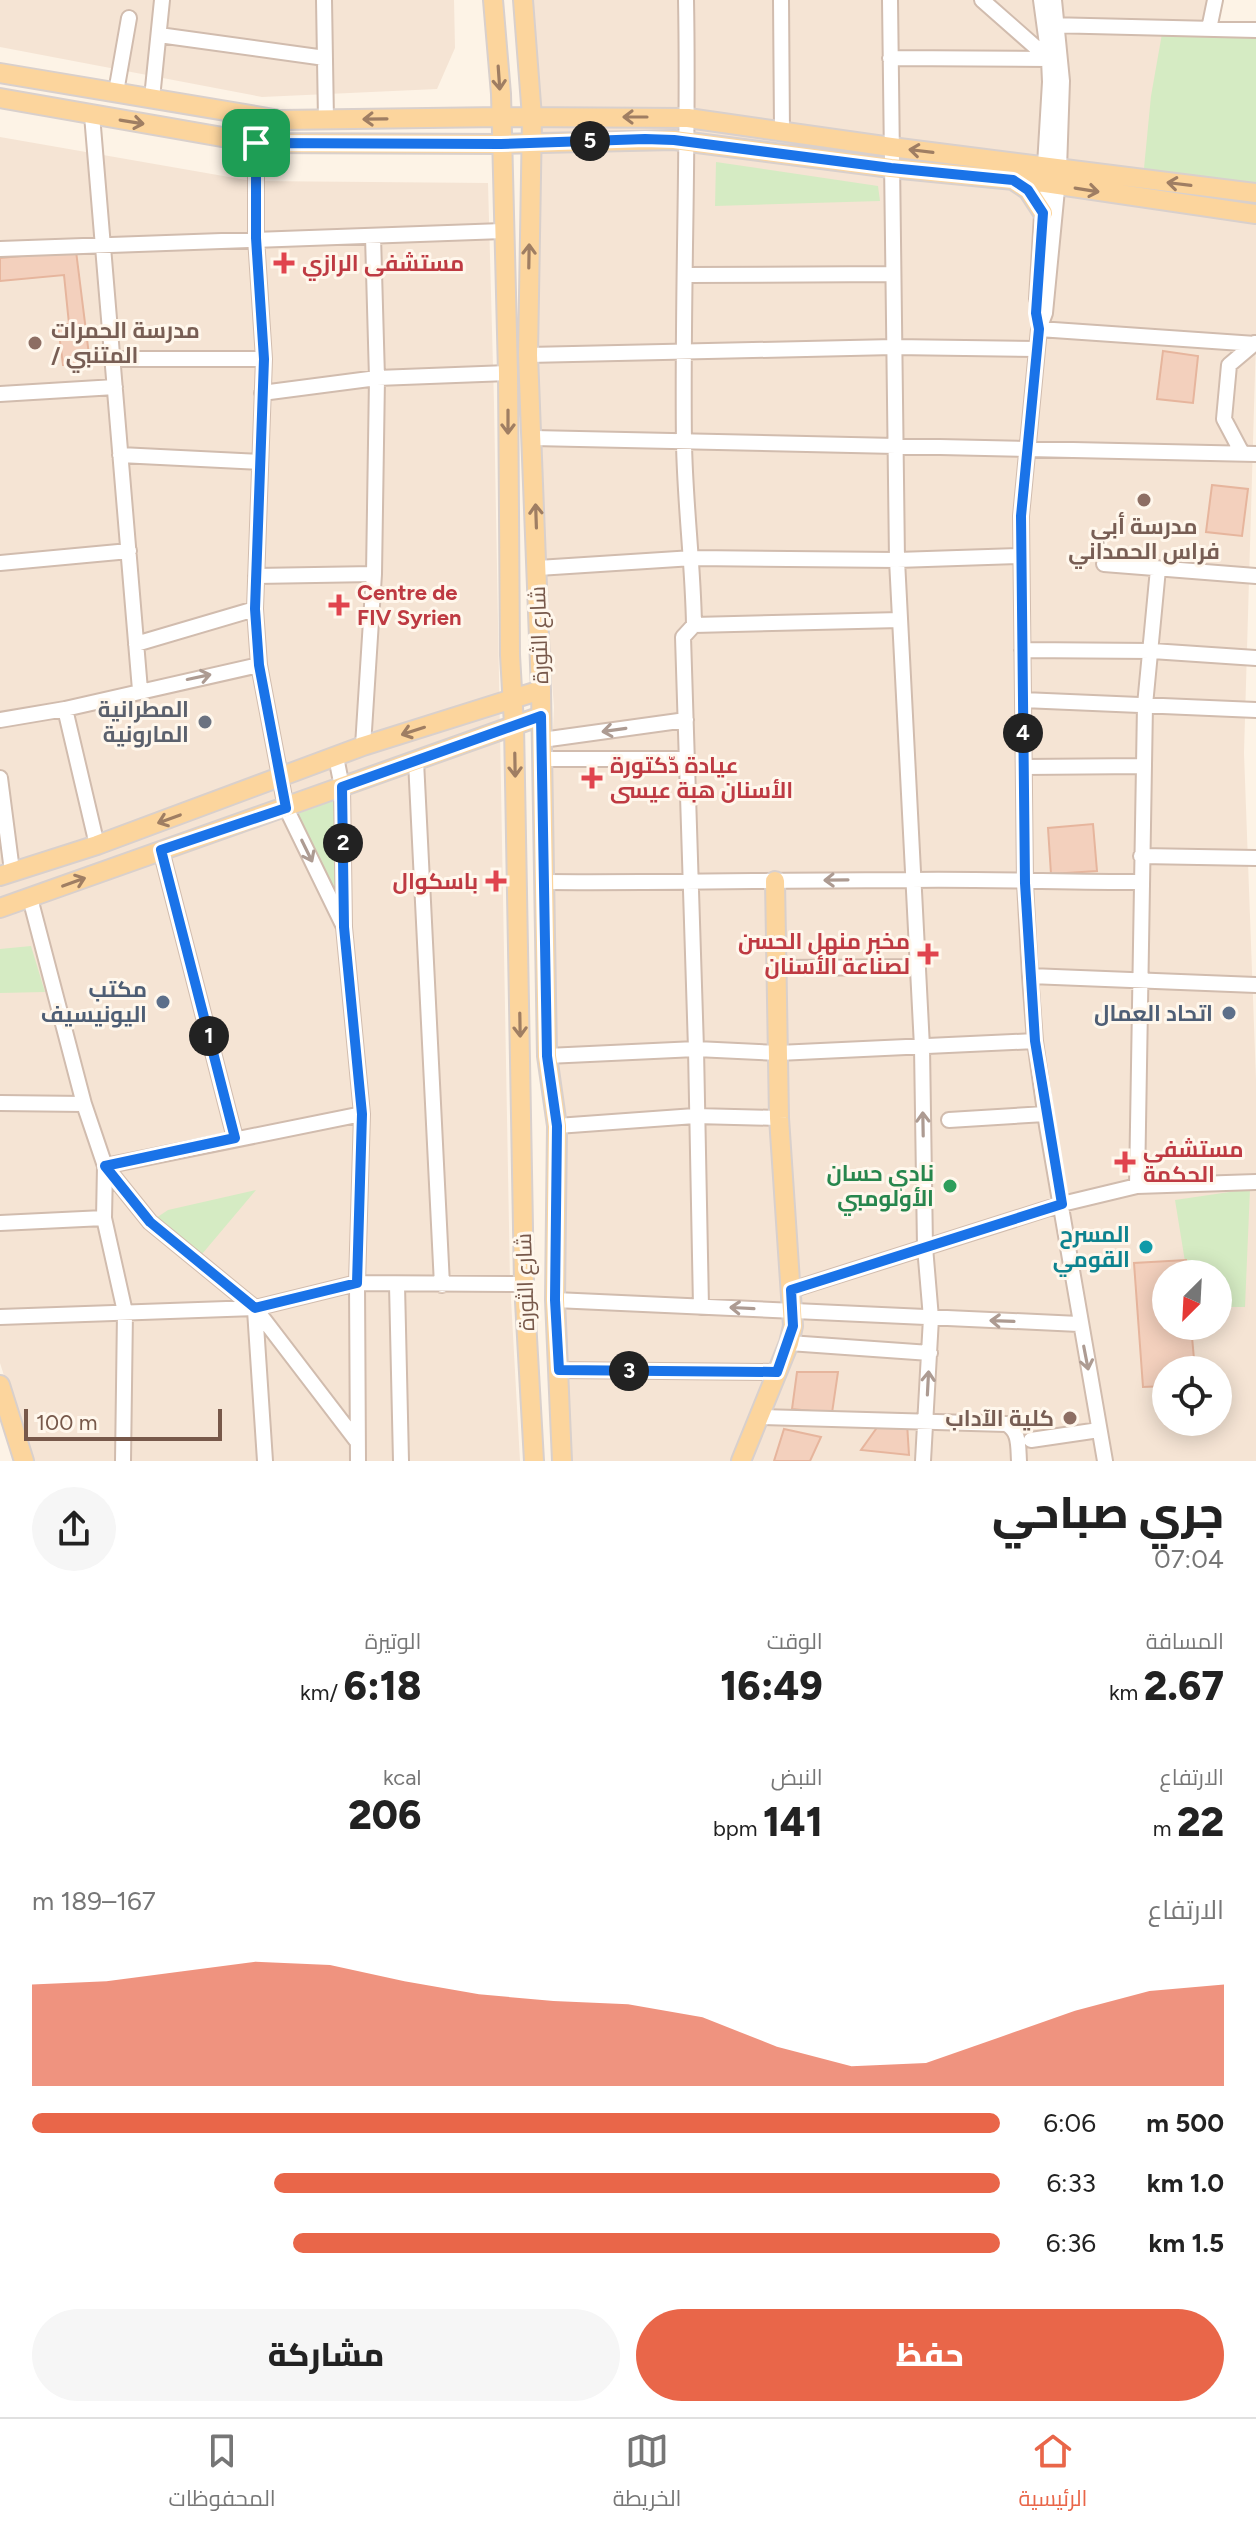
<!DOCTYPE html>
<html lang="ar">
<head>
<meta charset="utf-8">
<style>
  :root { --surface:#fff; --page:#f6f6f6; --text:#222; --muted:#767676; --line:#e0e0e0; --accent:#e96649 }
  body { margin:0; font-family:Figtree,Cairo,sans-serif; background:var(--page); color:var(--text); direction:rtl; height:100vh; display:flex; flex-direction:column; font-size:30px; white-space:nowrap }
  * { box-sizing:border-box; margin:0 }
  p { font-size:26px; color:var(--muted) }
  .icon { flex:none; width:44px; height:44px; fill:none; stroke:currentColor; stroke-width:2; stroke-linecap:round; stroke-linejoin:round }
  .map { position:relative; height:1461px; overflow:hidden; direction:ltr }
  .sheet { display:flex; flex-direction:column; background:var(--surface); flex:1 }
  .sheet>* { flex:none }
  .needle { width:52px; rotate:204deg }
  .buttons { position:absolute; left:1152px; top:1260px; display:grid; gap:16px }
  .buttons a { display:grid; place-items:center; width:80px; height:80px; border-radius:50%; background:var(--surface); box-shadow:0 4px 20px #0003; font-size:40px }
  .scale { position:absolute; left:24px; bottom:20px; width:198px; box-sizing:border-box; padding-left:8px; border:4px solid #77584a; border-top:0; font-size:22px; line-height:28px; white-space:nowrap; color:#77584a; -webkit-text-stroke:6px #fff7ec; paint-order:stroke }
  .pin { position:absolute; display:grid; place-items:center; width:68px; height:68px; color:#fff; margin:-34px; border-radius:16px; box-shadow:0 4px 12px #0006 }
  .km { position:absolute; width:40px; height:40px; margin:-20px; border-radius:50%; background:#222; color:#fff; font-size:22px; line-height:40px; text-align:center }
  .round { display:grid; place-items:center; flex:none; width:84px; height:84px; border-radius:42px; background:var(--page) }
  .overview { display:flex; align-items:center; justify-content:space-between; height:136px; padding:0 32px }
  h1 { font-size:44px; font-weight:800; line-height:60px }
  .figures { display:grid; grid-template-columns:repeat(3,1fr); gap:12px; height:136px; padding:8px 32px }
  .figures div { display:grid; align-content:center }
  .figures b { font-size:40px; font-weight:800 }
  .figures small { font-size:22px; font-weight:400 }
  .figures p { font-size:22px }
  .chart { height:224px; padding:16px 32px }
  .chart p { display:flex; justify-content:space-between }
  .chart svg { width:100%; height:144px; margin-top:8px; fill:var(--accent); opacity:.7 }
  .action { display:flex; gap:16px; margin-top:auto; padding:16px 32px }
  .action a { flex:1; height:92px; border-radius:48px; background:var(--accent); color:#fff; font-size:32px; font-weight:800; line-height:92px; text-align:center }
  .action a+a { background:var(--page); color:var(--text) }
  ul { padding:0 32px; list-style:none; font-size:26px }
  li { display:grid; grid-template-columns:128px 96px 1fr; align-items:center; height:60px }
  li i { height:20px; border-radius:10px; background:var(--accent) }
  .menu { display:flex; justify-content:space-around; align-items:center; height:112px; border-top:2px solid var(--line); background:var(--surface); font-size:22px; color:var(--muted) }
  .menu a { display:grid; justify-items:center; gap:4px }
  .menu .current { color:var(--accent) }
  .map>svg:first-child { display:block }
  .residential { fill:#f5e4d4; fill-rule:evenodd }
  .green { fill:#d5ebc3 }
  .building { fill:#f3d0bd; stroke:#e6b59d; stroke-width:2 }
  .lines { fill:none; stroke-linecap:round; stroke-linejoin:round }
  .minor-casing { stroke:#d1bcae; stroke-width:18 }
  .major-casing { stroke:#d9d0cc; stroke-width:22 }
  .minor { stroke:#fff; stroke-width:14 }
  .major { stroke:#fcd59d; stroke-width:18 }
  .oneway { stroke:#9f7e63 }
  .oneway2 { stroke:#ad9b92 }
  .route-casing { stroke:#fff; stroke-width:16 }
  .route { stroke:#1a73e8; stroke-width:10 }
  .health-dot { fill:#e0444e; stroke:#fff7ec; stroke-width:3 }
  .education-dot { fill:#8d6e63; stroke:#fff7ec; stroke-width:3 }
  .worship-dot { fill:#6b7280; stroke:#fff7ec; stroke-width:3 }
  .service-dot { fill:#5c6f8a; stroke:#fff7ec; stroke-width:3 }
  .leisure-dot { fill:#2e9e5b; stroke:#fff7ec; stroke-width:3 }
  .culture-dot { fill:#0f9aa8; stroke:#fff7ec; stroke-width:3 }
  .labels { text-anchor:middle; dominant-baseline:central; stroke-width:6; stroke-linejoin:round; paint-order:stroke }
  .health-label { font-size:22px; font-weight:bold; fill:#be3a42; stroke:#fff7ec; text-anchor:start }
  .education-label { font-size:22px; font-weight:bold; fill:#785e54; stroke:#fff7ec; text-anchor:start }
  .street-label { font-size:22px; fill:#77584a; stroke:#fff7ec }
  .worship-label { font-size:22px; font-weight:bold; fill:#5b616d; stroke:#fff7ec; text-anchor:end }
  .service-label { font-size:22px; font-weight:bold; fill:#4e5e75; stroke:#fff7ec; text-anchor:end }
  .leisure-label { font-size:22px; font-weight:bold; fill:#27864d; stroke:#fff7ec; text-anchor:end }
  .culture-label { font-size:22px; font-weight:bold; fill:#0d838f; stroke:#fff7ec; text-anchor:end }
</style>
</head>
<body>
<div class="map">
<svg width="1256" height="1461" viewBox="0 0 1256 1461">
  <rect width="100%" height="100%" fill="#fdf3e6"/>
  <path class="residential" d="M0,0H454L455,48L437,89L262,97L0,47Z
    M523,0H1215L1209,29L1256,214V339L1244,753L1256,1080V1461H562L546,882L554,707L533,438ZM1166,1274H1218V1326H1166ZM1166,1370H1218V1422H1166Z
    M0,137L252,181L488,183L494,403L510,1281L520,1461H31L0,1363Z"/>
  <path class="green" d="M1163,28L1256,30V214L1141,199L1151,96Z
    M716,162L878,186L880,201L715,206Z
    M338,799L339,909L294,815Z
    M31,946L45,992L0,993V949Z
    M1250,1189L1245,1307H1218V1274H1187L1175,1200Z
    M256,1190L197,1260L150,1222L168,1210Z"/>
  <path class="building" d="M76,251L90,363L63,365L58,325L69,324L64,275L0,281V258Z
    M1163,351L1198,356L1193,403L1157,399Z
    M1212,485L1248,489L1242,536L1206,532Z
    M1093,824L1097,871L1051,874L1048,828Z
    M1186,1260L1187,1274H1166V1326H1191L1195,1370H1166V1386L1143,1387L1134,1263Z
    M797,1372H838L832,1413L792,1409Z
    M881,1422L907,1423L909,1455L861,1450Z
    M784,1429L821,1437L810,1461H774Z"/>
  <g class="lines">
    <g class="minor-casing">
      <path id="minor" d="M324,0L326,120
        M686,0C689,148 682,295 684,443C685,504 693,564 694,625L900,620
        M781,0L782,131
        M890,0L897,560L922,1047L925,1247L931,1318L923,1461
        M982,0L1049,59
        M1054,0L1062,81L1059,169L1045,313L1039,329L1021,516L1025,883L1030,976L1035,1041L1047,1126L1105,1461
        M1048,25L1256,30
        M1209,29L1215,0
        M159,35L325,58
        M890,58L1049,59
        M116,92L129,18
        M152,98L162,0
        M92,115L140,690
        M256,143V238L264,359L255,609L259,665L286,808L344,927
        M0,249L503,231
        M687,275L893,274
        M1037,299L1050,82L1049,59L1041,0
        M1039,329L1256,344
        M528,355L894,347L1037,349
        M113,359H264
        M262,393L377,378L508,373
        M0,394L115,387
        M533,438L1256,454
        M1242,453L1224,419L1229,365L1255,343
        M120,455L260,462
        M0,563L129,551
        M1104,564L1256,576
        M538,568L693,558L897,560L1021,556
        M256,576L374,574
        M694,625L683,637L696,1049L701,1307
        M136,644L255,609
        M1022,650L1152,651L1256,658
        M1023,700L1256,710
        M65,709L97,845
        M0,720L65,709L259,665
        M542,740L686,720
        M363,746L374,574L377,378L373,236
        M336,757L342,787L344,927L362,1114L357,1283L358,1461
        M542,759H687
        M416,761L442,1285
        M1024,767L1144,766
        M0,778L12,871
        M161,850L235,1138
        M1141,856L1256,858
        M546,882C667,883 788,880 910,880C987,879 1063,882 1140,882
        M30,898L84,1104L105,1166L104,1218L125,1312L123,1461
        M776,968L918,967
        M1030,976L1256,985
        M547,1056L696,1049L778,1053L1035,1041
        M0,1103L84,1104
        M949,1120L1045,1114
        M557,1126L695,1116L779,1118
        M1137,1186L1145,705L1158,569
        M0,1223L104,1218
        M397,1285L401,1461
        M791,1290L1062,1204L1137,1186L1256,1182
        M555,1300L1079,1324
        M255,1310L265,1461
        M0,1317L255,1308L357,1283L524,1284
        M789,1343L930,1353
        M559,1370L777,1372
        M759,1417L1006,1424C1020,1431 1018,1447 1019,1461
        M356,1440L255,1308L150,1222L105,1166L362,1114
        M1031,1440L1099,1430"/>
    </g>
    <g class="major-casing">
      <path id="major" d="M493,0L501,94L508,373L510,655L514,725L524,1284L534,1461
        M523,0L532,117L528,355L541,690L547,1056L557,1126L555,1300L562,1461
        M0,73L280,120L501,117L688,118L891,147L1256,193
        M0,98L256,143L501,144L674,140L891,168L1045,183L1256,214
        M1013,180L1028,190L1043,213
        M0,876L97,845L363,746L541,690
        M0,908L541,716
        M0,1385L24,1461
        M741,1461L789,1343L793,1326L779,1118L775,881"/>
    </g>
    <use href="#minor" class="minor"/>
    <use href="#major" class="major"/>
  </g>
  <defs><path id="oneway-shaft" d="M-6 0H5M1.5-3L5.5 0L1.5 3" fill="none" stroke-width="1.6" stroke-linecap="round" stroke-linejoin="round" transform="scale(2)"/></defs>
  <g class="oneway">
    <use href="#oneway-shaft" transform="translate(499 78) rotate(86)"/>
    <use href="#oneway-shaft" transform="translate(635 117) rotate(-180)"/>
    <use href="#oneway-shaft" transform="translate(375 119) rotate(179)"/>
    <use href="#oneway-shaft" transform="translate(132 122) rotate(9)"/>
    <use href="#oneway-shaft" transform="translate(921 151) rotate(-173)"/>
    <use href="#oneway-shaft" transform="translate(1179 184) rotate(-173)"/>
    <use href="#oneway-shaft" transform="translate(1087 190) rotate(9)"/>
    <use href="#oneway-shaft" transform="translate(529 256) rotate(-89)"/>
    <use href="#oneway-shaft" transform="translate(508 422) rotate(90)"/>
    <use href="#oneway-shaft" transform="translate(536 516) rotate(-92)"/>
    <use href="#oneway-shaft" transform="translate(413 731) rotate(162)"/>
    <use href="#oneway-shaft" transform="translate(515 765) rotate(89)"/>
    <use href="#oneway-shaft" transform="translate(169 819) rotate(160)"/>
    <use href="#oneway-shaft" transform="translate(74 882) rotate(-20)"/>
    <use href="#oneway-shaft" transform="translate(520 1025) rotate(89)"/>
  </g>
  <g class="oneway2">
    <use href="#oneway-shaft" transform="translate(199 677) rotate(-12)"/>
    <use href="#oneway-shaft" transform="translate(614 730) rotate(172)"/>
    <use href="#oneway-shaft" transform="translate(307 851) rotate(64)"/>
    <use href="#oneway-shaft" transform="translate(836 880) rotate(179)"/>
    <use href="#oneway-shaft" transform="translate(923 1124) rotate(-91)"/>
    <use href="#oneway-shaft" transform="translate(742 1308) rotate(-177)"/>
    <use href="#oneway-shaft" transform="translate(1002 1321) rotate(-178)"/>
    <use href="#oneway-shaft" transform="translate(1086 1358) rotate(79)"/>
    <use href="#oneway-shaft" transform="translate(928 1383) rotate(-87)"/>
  </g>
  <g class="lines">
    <g class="route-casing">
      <path id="route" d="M645,139L674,140L891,168L1013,180L1028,190L1043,213L1036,313L1039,329L1021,516L1025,883L1035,1041L1062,1204L791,1290L793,1326L777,1372L559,1370L555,1300L557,1126L547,1056L541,716L342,787L344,927L362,1114L357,1283L255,1308L150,1222L105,1166L235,1138L161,850L286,808L259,665L255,609L264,359L256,238V143L501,144Z"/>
    </g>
    <use href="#route" class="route"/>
  </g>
  <g class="health-dot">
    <path d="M280 251h8v8h8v8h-8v8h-8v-8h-8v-8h8z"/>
    <path d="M335 593h8v8h8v8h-8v8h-8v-8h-8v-8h8z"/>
    <path d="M588 766h8v8h8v8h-8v8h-8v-8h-8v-8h8z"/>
    <path d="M492 869h8v8h8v8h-8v8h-8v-8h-8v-8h8z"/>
    <path d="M924 942h8v8h8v8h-8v8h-8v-8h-8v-8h8z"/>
    <path d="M1121 1150h8v8h8v8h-8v8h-8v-8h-8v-8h8z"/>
  </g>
  <g class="education-dot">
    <circle cx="35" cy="343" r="8"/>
    <circle cx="1144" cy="500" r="8"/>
    <circle cx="1070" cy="1418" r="8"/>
  </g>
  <circle class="worship-dot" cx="205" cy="722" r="8"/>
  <g class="service-dot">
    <circle cx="163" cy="1002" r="8"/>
    <circle cx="1229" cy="1013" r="8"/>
  </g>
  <circle class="leisure-dot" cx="950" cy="1186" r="8"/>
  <circle class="culture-dot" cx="1146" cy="1247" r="8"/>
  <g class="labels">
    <g class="health-label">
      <text x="302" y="263">مستشفى الرازي</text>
      <text x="357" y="592">Centre de<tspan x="357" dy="25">FIV Syrien</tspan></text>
      <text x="610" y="765">عيادة دّكتورة<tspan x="610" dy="25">الأسنان هبة عيسى</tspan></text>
      <text x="478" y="881" text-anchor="end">باسكوال</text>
      <text x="910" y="941" text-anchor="end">مخبر منهل الحسن<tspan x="910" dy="25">لصناعة الأسنان</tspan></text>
      <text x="1143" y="1149">مستشفى<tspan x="1143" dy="25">الحكمة</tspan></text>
    </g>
    <g class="education-label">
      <text x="51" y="330">مدرسة الحمرات<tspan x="51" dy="25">/ المتنبي</tspan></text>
      <text x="1144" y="526" text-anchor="middle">مدرسة أبي<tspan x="1144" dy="25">فراس الحمداني</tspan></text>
      <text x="1054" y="1418" text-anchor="end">كلية الآداب</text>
    </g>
    <g class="street-label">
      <text transform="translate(539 635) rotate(-92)">شارع الثورة</text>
      <text transform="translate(525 1282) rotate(-92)">شارع الثورة</text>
    </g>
    <g class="worship-label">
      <text x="189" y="709">المطرانية<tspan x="189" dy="25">المارونية</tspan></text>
    </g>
    <g class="service-label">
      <text x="147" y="989">مكتب<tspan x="147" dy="25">اليونيسيف</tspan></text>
      <text x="1213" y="1013">اتحاد العمال</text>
    </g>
    <g class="leisure-label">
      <text x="934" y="1173">نادي حسان<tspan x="934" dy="25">الأولومبي</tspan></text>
    </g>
    <g class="culture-label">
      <text x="1130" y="1234">المسرح<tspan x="1130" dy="25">القومي</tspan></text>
    </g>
  </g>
</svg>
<div class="buttons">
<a><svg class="needle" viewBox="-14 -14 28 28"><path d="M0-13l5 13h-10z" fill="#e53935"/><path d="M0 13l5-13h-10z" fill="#767676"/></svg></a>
<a><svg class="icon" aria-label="locate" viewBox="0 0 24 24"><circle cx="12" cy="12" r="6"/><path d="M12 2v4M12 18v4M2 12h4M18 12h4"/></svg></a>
</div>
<div class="scale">100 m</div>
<div class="pin" style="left:256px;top:143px;background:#1e9e55"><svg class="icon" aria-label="arrive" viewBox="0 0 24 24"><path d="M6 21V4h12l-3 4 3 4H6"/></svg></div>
<b class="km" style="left:209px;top:1036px">1</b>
<b class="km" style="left:343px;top:843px">2</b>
<b class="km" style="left:629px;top:1371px">3</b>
<b class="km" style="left:1023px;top:733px">4</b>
<b class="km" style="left:590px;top:141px">5</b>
</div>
<section class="sheet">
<div class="overview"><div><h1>جري صباحي</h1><p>07:04</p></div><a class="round"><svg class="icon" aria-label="share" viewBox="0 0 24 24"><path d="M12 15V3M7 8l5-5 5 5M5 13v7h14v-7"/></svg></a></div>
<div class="figures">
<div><p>المسافة</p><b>2.67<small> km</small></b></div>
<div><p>الوقت</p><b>16:49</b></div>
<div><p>الوتيرة</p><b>6:18<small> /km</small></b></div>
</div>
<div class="figures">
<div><p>الارتفاع</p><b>22<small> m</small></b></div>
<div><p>النبض</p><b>141<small> bpm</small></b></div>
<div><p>kcal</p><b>206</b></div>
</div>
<div class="chart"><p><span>الارتفاع</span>167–189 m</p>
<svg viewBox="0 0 160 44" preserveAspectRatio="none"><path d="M0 44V13L10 12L20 9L30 6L40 7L50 12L60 16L70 18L80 19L90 23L100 32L110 38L120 37L130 29L140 21L150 15L160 13V44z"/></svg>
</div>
<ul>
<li><b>500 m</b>6:06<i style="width:100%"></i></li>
<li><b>1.0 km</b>6:33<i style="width:75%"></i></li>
<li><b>1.5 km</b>6:36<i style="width:73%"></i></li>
</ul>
<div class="action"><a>حفظ</a><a>مشاركة</a></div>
</section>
<nav class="menu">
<a class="current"><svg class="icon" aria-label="home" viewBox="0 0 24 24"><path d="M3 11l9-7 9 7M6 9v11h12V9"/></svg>الرئيسية</a>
<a><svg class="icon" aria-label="map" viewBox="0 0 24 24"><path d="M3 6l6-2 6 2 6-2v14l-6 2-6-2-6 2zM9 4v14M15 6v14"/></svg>الخريطة</a>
<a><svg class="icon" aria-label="saved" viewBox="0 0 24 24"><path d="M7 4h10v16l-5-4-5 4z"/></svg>المحفوظات</a>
</nav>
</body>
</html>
